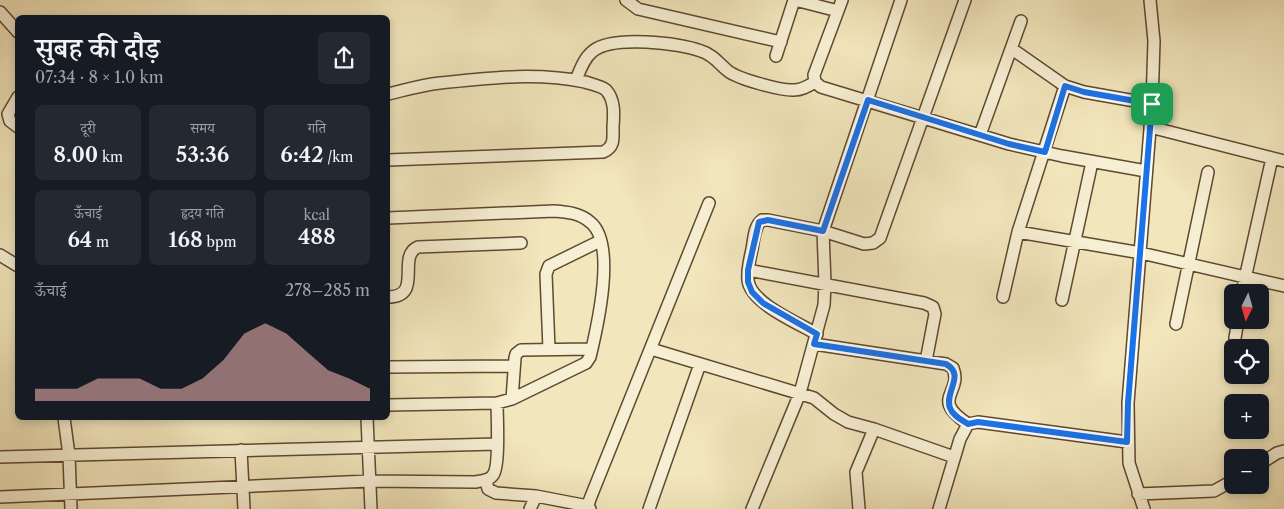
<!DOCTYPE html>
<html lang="hi">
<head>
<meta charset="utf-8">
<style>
  :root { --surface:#171b24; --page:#242831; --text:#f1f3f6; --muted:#9ea1a6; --accent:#c59692 }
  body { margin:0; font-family:"Libre Caslon Text","Noto Serif Devanagari",serif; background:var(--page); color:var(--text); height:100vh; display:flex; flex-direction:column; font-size:19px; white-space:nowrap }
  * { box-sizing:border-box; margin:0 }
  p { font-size:16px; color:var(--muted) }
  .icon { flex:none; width:28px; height:28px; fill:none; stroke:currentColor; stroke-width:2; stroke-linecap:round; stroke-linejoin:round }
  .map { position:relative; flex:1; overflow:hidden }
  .sheet { position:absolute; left:15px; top:15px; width:375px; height:405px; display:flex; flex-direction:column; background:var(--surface); border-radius:8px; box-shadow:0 2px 8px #0003 }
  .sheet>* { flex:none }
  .needle { width:32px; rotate:185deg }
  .fabs { position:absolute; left:1224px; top:284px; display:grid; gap:10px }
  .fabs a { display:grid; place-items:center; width:45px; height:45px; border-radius:8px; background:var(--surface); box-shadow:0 2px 8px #0003; font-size:25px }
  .pin { position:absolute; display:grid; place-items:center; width:42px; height:42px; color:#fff; margin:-21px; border-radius:10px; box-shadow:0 2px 8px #0006 }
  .round { display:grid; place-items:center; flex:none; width:52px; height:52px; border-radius:8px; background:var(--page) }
  .summary { display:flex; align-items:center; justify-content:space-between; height:85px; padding:0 20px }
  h1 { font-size:28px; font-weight:600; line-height:38px }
  .metrics { display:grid; grid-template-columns:repeat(3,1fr); gap:8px; height:85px; padding:5px 20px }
  .metrics div { display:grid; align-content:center; border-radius:8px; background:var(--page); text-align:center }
  .metrics b { font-size:21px; font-weight:600 }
  .metrics small { font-size:14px; font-weight:400 }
  .metrics p { font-size:14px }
  .chart { height:140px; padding:10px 20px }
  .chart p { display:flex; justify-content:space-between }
  .chart svg { width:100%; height:90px; margin-top:5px; fill:var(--accent); opacity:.7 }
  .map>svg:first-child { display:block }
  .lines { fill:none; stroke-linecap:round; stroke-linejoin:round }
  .minor-casing { stroke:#5e4931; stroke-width:14 }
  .minor { stroke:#f7efd3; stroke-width:11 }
  .route-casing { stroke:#fff; stroke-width:10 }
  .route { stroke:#1a73e8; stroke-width:6 }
</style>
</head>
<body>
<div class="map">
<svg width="1284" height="509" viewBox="0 0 1284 509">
  <rect width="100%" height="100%" fill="#f2e6bc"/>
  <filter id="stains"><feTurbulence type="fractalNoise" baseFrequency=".004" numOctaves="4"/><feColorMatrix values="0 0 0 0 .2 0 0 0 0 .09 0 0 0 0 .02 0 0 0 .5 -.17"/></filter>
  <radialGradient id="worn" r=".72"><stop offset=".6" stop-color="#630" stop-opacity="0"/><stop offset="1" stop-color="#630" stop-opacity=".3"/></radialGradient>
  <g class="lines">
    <g class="minor-casing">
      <path id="minor" d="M626,0L638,9L781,42
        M795,0L838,11
        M842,0L814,75L815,82L821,87L1009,144L1062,156L1146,171
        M0,12L18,32
        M1012,49L1065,86L1084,92L1152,104
        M776,56L794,0
        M576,80C580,70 584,58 593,51C613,35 679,43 701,51C714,55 719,64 728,71C738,79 782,91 794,90C802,90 808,86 815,82
        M388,94C405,90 422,85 440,83C488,78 536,72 585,82C591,84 601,86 606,90C615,100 614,114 613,127C613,138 615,147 603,152L388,160
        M18,97L8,114L10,121L18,127
        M1150,127L1284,161
        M980,135L1021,21
        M388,218L554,211C567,212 580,213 590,222C617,243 597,328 590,357L586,363L512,399L497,403L388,405
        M1018,232L1141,253L1284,286
        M0,255L18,266
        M748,270L924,303L933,307L935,314L926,361
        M1242,292L1272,158
        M388,297C424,297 396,256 418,247L521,243
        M1003,297L1018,232L1065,86
        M1062,300L1092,162
        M1176,324L1208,172
        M817,334C798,323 750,303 748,280C747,269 750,259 752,249C754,239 754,226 762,220H768L823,231L864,244L873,243L880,238L965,0
        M1235,338L1238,320
        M814,344L946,364L953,368C963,394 929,398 968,424
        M549,349L546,274L549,266L600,241
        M651,349L814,398L834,414L848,422L874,429L954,457
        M388,367L514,366
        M512,399L515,358L516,354L521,350L592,349
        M64,418L69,455L71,509
        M367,418L371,509
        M241,450L244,509
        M0,457L497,444
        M1260,464L1277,453L1284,451
        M486,480L488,489L496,493L536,496L588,506
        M1138,494L1214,491L1232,481
        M0,497L369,481L475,482C481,481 490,480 493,475C500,466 497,416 497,403
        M530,509L536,496
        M590,509L588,506L590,499L709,203
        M649,509L700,364
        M752,509L800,393L824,305L825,284L823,231L901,0
        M859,509L856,472L874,429
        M939,509L960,439L968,424L978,422L1127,442
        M1144,509L1129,463L1128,403L1152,104L1154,41L1150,0"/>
    </g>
    <use href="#minor" class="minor"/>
  </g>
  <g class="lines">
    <g class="route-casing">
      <path id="route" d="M1065,86L1084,92L1152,104L1128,403L1127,442L978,422L968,424C962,420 953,416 950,408C944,392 966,375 946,364L814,344L817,334L763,303L752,292L748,282V270L759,222L768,220L823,231L868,100L1009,144L1045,152Z"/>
    </g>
    <use href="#route" class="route"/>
  </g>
  <rect width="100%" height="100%" filter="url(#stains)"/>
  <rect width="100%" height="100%" fill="url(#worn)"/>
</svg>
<div class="fabs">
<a><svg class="needle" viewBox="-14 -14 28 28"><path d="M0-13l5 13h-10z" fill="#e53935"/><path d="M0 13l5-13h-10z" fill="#9ea1a6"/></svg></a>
<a><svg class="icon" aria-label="locate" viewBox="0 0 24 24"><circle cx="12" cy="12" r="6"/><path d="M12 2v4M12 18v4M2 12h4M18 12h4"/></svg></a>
<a>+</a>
<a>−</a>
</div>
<div class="pin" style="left:1152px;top:104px;background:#1e9e55"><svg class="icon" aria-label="arrive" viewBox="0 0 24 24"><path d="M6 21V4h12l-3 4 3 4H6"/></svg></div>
<section class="sheet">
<div class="summary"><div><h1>सुबह की दौड़</h1><p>07:34 · 8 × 1.0 km</p></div><a class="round"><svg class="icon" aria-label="share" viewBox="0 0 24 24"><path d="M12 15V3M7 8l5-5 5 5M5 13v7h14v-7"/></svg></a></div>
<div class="metrics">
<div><p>दूरी</p><b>8.00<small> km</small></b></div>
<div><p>समय</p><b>53:36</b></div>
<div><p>गति</p><b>6:42<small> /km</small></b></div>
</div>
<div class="metrics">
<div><p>ऊँचाई</p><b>64<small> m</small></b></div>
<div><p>हृदय गति</p><b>168<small> bpm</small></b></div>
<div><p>kcal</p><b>488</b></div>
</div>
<div class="chart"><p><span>ऊँचाई</span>278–285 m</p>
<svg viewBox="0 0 160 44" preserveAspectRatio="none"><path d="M0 44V38L10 38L20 38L30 33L40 33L50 33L60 38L70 38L80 33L90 24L100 11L110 6L120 11L130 20L140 29L150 33L160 38V44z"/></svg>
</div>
</section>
</div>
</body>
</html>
